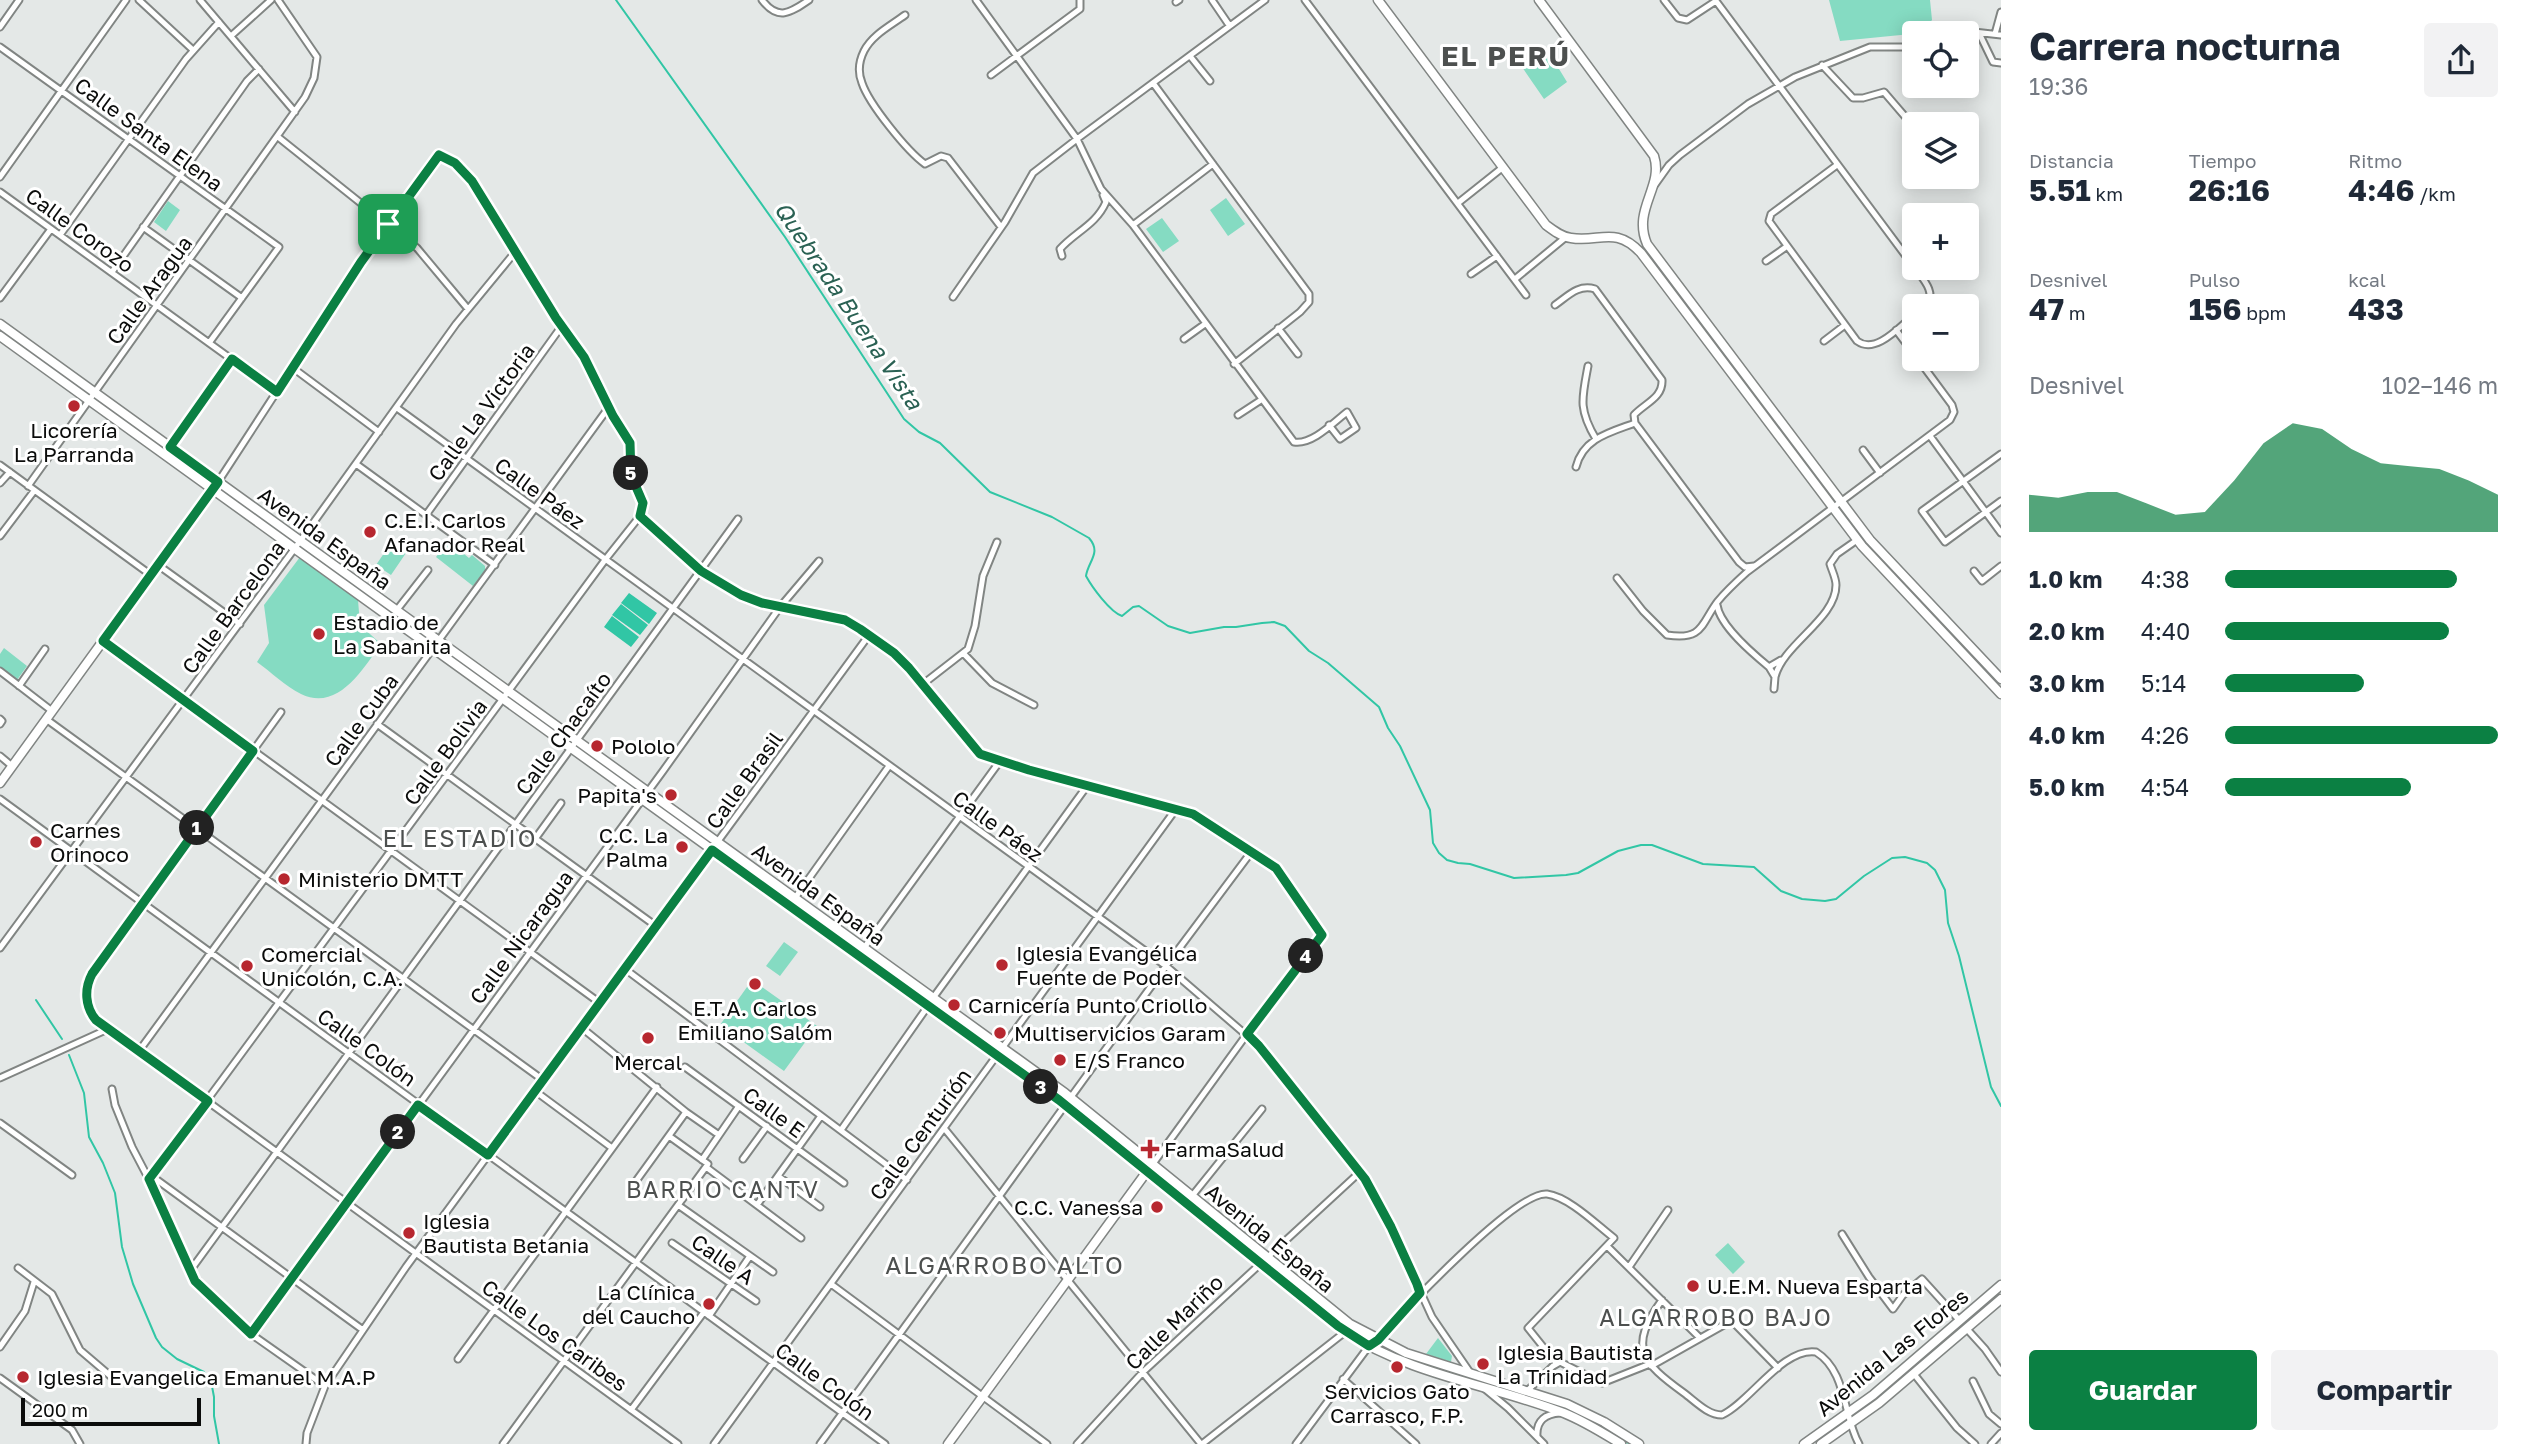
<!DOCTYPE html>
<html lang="es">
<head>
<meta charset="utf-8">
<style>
  :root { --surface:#fff; --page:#f2f2f3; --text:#1f2937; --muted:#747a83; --accent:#0b8043 }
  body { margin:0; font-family:"Golos Text",sans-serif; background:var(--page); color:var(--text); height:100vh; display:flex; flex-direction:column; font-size:26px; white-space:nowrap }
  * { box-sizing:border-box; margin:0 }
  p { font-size:23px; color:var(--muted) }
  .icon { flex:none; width:38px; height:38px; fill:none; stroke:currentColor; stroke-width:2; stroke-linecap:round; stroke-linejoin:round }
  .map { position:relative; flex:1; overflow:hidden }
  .side { display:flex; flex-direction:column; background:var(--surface); width:525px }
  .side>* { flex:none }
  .tools { position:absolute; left:1902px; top:21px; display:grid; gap:14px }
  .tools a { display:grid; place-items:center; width:77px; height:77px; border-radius:7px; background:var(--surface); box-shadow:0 4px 18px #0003; font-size:35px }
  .scale { position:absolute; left:21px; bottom:18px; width:180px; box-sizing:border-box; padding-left:7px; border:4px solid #0b0c0b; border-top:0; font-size:19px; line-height:24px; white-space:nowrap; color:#0b0c0b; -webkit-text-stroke:5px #fff; paint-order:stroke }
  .pin { position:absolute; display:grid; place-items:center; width:60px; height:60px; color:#fff; margin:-30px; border-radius:14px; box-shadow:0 4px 10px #0006 }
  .km { position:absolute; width:35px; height:35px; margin:-18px; border-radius:50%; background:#222; color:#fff; font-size:19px; line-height:35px; text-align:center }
  .round { display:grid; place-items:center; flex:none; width:74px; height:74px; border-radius:7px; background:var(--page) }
  .summary { display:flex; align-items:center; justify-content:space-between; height:119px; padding:0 28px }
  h1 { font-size:38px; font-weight:700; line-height:52px }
  .metrics { display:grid; grid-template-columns:repeat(3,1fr); gap:10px; height:119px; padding:7px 28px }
  .metrics div { display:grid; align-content:center }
  .metrics b { font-size:30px; font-weight:700 }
  .metrics small { font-size:19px; font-weight:400 }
  .metrics p { font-size:19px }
  .chart { height:196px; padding:14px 28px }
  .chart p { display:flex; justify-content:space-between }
  .chart svg { width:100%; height:126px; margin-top:7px; fill:var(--accent); opacity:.7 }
  .cta { display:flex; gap:14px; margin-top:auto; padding:14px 28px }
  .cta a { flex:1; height:80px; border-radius:7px; background:var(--accent); color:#fff; font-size:28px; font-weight:700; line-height:80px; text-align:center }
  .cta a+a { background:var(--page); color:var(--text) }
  ul { padding:0 28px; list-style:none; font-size:23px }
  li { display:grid; grid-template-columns:112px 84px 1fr; align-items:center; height:52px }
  li i { height:18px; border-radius:9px; background:var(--accent) }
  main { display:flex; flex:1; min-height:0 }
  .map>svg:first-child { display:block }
  .green { fill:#85dbc2 }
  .water { fill:#31c6a5 }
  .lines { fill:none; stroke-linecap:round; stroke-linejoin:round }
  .stream { stroke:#31c6a5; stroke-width:2 }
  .street-casing { stroke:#818583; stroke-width:9 }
  .secondary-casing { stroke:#818583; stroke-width:11 }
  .street { stroke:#fff; stroke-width:5 }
  .secondary { stroke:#fff; stroke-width:8 }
  .route-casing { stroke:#fff; stroke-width:14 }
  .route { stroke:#0b8043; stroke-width:9 }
  .poi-dot { fill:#b7272f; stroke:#fff; stroke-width:2.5 }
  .labels { text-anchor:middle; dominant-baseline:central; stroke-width:6; stroke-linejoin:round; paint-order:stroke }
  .street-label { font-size:21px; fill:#0b0c0b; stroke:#fff }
  .poi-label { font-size:21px; fill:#0b0c0b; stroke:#fff; text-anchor:start }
  .water-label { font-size:23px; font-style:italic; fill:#2a6153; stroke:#fff }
  .neighbourhood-label { font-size:23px; letter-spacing:2px; fill:#4d504f; stroke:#fff }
  .quarter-label { font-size:24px; letter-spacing:2px; fill:#4d504f; stroke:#fff }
  .district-label { font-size:28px; font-weight:bold; letter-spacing:2px; fill:#4d504f; stroke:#fff }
</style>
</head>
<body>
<main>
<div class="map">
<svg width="2001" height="1444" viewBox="0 0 2001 1444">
  <rect width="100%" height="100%" fill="#e4e8e7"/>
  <path class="green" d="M1829,0H1930L1932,20L1921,33L1840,41Z
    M1548,51L1567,82L1544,99L1522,67Z
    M1226,198L1245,224L1228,236L1210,210Z
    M168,201L180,210L166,231L154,222Z
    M1162,218L1179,241L1163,252L1146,229Z
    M448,541L469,558L472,555L485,566V570L473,586L436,557Z
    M391,543L406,553L391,575L376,565Z
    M305,549L431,640L432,642L302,550Z
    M300,557L358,600L360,625L381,644C363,669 338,712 301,694C285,686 271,672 257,662L269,643L264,605Z
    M4,648L27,666L17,680L0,667V654Z
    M724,851L990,1044L991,1045L722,852Z
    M784,942L798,952L780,976L766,966Z
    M752,980L817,1026L784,1071L720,1025Z
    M1728,1243L1745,1262L1733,1274L1715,1255Z
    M1438,1338L1452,1356L1451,1362L1426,1354Z
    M1382,1346L1405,1355L1565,1407L1602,1425L1633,1444H1627L1600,1428L1404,1358L1381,1348Z"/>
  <path class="water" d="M629,593L657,613L649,624L621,603Z
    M621,604L648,625L640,635L612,615Z
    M612,616L639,637L631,647L604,627Z"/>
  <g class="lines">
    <path class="stream" d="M616,0L785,237L904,419L919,432L940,443L990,492L1052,517L1089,538C1102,553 1088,561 1086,576C1092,587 1110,612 1122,616L1133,607L1139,606L1168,626L1190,633L1224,627H1236L1262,623L1274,622L1285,626L1309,651L1328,663L1379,707L1388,728L1400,746L1430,810L1433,843L1439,853L1447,860L1458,863L1470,864L1514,878L1566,875L1578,873L1618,851L1641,845H1652L1703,864L1754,867L1781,891L1802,899L1825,901L1836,899L1864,876L1892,858L1905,857L1927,863L1935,870L1945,890L1948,923L1959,956L1991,1087L2001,1106
      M36,1000L62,1039
      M69,1055L84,1093L89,1137L103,1163L115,1193L122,1247L133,1284L156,1338L162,1347L177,1359L204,1372L211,1381L214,1397V1416L219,1444"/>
    <g class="street-casing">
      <path id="street" d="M139,0L193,50
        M200,0L295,112
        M762,0C778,21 790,13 809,0
        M976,0L1077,139L1265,0
        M1212,0L1229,25
        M1305,0L1526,295
        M1664,0L1678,18L1687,20L1716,1
        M1716,1L1914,267
        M1176,2L1179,0
        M905,15C890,26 872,35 864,51C859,61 858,73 862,83C869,104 907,151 925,164L941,156L948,158L1001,227
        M0,27L19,0
        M1979,33L1993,62L2001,63
        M1995,34L2001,12
        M1967,35L1974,32L2001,35
        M231,36L271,0
        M0,47L279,247L209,343
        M1190,56L1210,81
        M1822,65L1853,98H1863L1884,92L1914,127
        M991,75L1080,9V0
        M1153,83L1309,294V302L1300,312L1234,364
        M278,137L417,248L468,309
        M1213,164L1133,225L1294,442C1312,445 1333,423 1347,412L1356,428L1340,439L1329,425
        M1837,165L1771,214L1769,221L1857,341C1876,355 1900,326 1914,315
        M0,177L126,0
        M1654,186L1669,165L1680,155L1748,104L1795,77L1870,47H1914
        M0,192L277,392
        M1458,203L1502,168
        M143,227L242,298
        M60,235L186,59L219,22
        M1062,256L1060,249C1075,232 1096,225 1106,202L1103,195
        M1766,261L1786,247
        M1915,268C1923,279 1937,293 1926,306
        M112,272L247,81L259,69
        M1471,274L1497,256
        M1515,279L1566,237
        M953,297L1005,222L1033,173L1077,139L1101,189L1133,225
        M0,298L51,229
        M1555,305C1568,296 1578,284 1595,289L1662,380C1663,398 1645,403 1634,415L1635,423L1739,562L1745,567L1754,566
        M1278,328L1298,354
        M1896,330L1914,354
        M1184,339L1205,324
        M1824,341L1845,325
        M1588,366C1582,398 1578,409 1596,439
        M293,368L379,432
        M397,408L1166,966L1259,1046L1360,1172L1391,1227L1432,1317L1469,1371
        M1238,415L1261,400
        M1930,436L2001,533
        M170,447L232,359
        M1863,450L1880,473
        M2001,454L1922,511L1945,542L2001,501
        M356,464L495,565
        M0,465L151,575
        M1576,467C1583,438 1611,432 1635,423
        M0,483L10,472
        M28,486L305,97L314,78L317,57L278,0
        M426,515L561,327
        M640,516L692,564L741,595L762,603L836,618L860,629L894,653L909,668L980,754L1029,770L1193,814L1276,868L1322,935L1247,1034L1152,1165
        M0,536L34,491
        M158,565L240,624
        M1974,571L1982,581L2001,566
        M1617,578L1643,611L1667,635C1704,641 1701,623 1718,601C1727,590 1737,581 1747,572L1950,420L1954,412L1952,405L1918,359
        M1717,605C1720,626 1752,653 1769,667
        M396,611L428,570
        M103,641L600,1003
        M964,654L992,683L1034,705
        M0,671L52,711
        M1775,677C1783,644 1836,619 1836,585C1836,578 1832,571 1830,564L1837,554L1857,540
        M923,684L968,649L975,626L983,576L997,542
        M19,686L45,649
        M1774,689L1775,677L1769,667L1781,660
        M281,712L92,974C80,996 90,1015 108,1029L678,1444
        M0,719L2,721L0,724
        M46,719L543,1080
        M377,724L656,926
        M0,756L12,766
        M0,799L885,1444
        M535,839L561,803
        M795,898L889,766
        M0,948L306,533L456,324L516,251
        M864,948L1000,761
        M625,969L907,1180
        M933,998L1087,786
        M582,1028L686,1112L719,1135
        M139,1051L609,407
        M685,1067L844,1183
        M0,1078L108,1029
        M112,1089L115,1105L132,1147L155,1191L195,1281L251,1334L325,1386
        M535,1091L612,1148
        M0,1123L72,1175
        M944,1128L1201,1444
        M841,1130L928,1006
        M743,1159L767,1126
        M702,1160L739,1106
        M706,1167L801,1238
        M778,1176L820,1207
        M153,1177L363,1330
        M149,1179L605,560L640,516L643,508V503L631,475V446L613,416L584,357L556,319L472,181L455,163L439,155L361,262L218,482
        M631,1188L686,1112
        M1192,1196L1262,1109
        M678,1205L773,1272
        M757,1205L821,1116
        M1842,1234L1869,1277L1893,1309L1903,1295L1922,1279L1960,1321
        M672,1243L756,1301
        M1607,1246L1700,1338
        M1629,1267L1668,1210
        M18,1268L52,1294L80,1350L114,1379
        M190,1271L738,519
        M831,1284L1047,1444
        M1662,1300C1628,1347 1641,1362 1684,1393C1696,1402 1708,1415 1722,1415C1750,1402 1783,1347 1816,1352C1847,1371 1843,1416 1859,1444
        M709,1316L750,1256
        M1966,1328L1985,1349L2001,1372
        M251,1334L663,771L780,607L819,561
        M0,1347L25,1311L34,1282
        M458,1359L657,1087
        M1651,1366L1729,1322L1734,1323L1778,1368
        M1914,1374L1957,1428L1975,1444
        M0,1378L72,1430L80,1444
        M1343,1379L1416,1444
        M1973,1381L1989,1414L2001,1424
        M1485,1389L1508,1408L1544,1444
        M1527,1391L1553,1366L1560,1362L1602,1383L1650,1364
        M631,1410L704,1312
        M1537,1436C1536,1420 1546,1414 1560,1413
        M306,1444L307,1433L325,1386L406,1267L869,635
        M503,1444L708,1164L669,1136
        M714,1444L1176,809
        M820,1444L1160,974L1252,851
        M1077,1444L1143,1372L1360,1172
        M1202,1444L1345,1332
        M1296,1444L1369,1346L1378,1340C1401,1314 1515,1191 1547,1194C1569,1197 1597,1225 1614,1238L1528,1328L1556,1363
        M1991,1444L2001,1433"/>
    </g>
    <g class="secondary-casing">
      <path id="secondary" d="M1378,0L1546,225C1554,231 1562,237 1571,238C1599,243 1615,225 1641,253L1862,546L2001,694
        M1539,0L1654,156C1664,187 1632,209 1647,244L1870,540L2001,679
        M0,324L1065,1093L1350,1324L1406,1353L1567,1404L1604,1422L1639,1444
        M0,336L1059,1100L1345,1332C1411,1375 1492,1385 1564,1413C1584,1421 1603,1433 1621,1444
        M0,783L216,485
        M948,1444L1148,1170
        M1804,1444L1873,1395L2001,1285
        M1821,1444L1879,1403L2001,1299"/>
    </g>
    <use href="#street" class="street"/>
    <use href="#secondary" class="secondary"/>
  </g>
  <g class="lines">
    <g class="route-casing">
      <path id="route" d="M439,155L455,163L472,181L556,318L584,357L613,416L630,443L631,475L643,503L640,516L701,571L741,595L762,603L845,620L860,629L894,653L909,668L980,754L1029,770L1193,814L1276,868L1322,935L1247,1034L1259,1046L1365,1179L1391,1227L1417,1284L1420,1293L1378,1340L1369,1346L1338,1326L1059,1100L712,850L488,1155L418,1105L251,1334L195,1281L149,1179L208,1101L96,1020C85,1007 84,989 92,974L253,751L103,641L218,482L170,447L232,359L277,392L361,262Z"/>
    </g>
    <use href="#route" class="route"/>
  </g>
  <g class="poi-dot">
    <circle cx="74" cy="406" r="7"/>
    <circle cx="370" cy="532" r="7"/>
    <circle cx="319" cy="634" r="7"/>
    <circle cx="597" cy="746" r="7"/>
    <circle cx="671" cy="795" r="7"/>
    <circle cx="36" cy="842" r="7"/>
    <circle cx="682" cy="847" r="7"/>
    <circle cx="284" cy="879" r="7"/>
    <circle cx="1002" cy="965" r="7"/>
    <circle cx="247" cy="966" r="7"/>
    <circle cx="755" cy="984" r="7"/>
    <circle cx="954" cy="1005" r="7"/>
    <circle cx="1000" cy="1033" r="7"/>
    <circle cx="648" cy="1038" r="7"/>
    <circle cx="1060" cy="1060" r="7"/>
    <path d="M1146.5 1138.5h7v7h7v7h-7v7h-7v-7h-7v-7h7z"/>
    <circle cx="1157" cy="1207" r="7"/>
    <circle cx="409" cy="1233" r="7"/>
    <circle cx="1693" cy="1286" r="7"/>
    <circle cx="709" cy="1304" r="7"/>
    <circle cx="1483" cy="1364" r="7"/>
    <circle cx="1397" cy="1367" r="7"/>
    <circle cx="23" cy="1377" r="7"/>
  </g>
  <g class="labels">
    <g class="street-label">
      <text transform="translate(149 134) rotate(36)">Calle Santa Elena</text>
      <text transform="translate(80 230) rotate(36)">Calle Corozo</text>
      <text transform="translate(149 290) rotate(-54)">Calle Aragua</text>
      <text transform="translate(481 412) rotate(-54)">Calle La Victoria</text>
      <text transform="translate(540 493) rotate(36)">Calle Páez</text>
      <text transform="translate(325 538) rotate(36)">Avenida España</text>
      <text transform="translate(233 607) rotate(-54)">Calle Barcelona</text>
      <text transform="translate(361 720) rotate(-54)">Calle Cuba</text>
      <text transform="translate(563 733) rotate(-54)">Calle Chacaíto</text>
      <text transform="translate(445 752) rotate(-54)">Calle Bolivia</text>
      <text transform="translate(744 780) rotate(-54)">Calle Brasil</text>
      <text transform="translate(998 826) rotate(36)">Calle Páez</text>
      <text transform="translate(819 894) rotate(36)">Avenida España</text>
      <text transform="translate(521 937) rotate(-54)">Calle Nicaragua</text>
      <text transform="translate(367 1047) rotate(36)">Calle Colón</text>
      <text transform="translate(774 1112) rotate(36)">Calle E</text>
      <text transform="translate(920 1134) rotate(-54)">Calle Centurión</text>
      <text transform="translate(1270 1238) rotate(39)">Avenida España</text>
      <text transform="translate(723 1259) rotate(35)">Calle A</text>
      <text transform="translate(1174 1322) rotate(-44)">Calle Mariño</text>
      <text transform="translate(555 1335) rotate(36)">Calle Los Caribes</text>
      <text transform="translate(1892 1352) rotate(-39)">Avenida Las Flores</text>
      <text transform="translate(825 1381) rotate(36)">Calle Colón</text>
    </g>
    <g class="poi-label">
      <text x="74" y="430" text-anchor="middle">Licorería<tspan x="74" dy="24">La Parranda</tspan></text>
      <text x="384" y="520">C.E.I. Carlos<tspan x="384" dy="24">Afanador Real</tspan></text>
      <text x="333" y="622">Estadio de<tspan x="333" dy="24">La Sabanita</tspan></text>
      <text x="611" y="746">Pololo</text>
      <text x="657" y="795" text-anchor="end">Papita's</text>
      <text x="50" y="830">Carnes<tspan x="50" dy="24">Orinoco</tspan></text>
      <text x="668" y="835" text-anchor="end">C.C. La<tspan x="668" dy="24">Palma</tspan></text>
      <text x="298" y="879">Ministerio DMTT</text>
      <text x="1016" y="953">Iglesia Evangélica<tspan x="1016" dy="24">Fuente de Poder</tspan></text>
      <text x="261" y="954">Comercial<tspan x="261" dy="24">Unicolón, C.A.</tspan></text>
      <text x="968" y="1005">Carnicería Punto Criollo</text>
      <text x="755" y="1008" text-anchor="middle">E.T.A. Carlos<tspan x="755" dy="24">Emiliano Salóm</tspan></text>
      <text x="1014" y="1033">Multiservicios Garam</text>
      <text x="1074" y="1060">E/S Franco</text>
      <text x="648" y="1062" text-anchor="middle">Mercal</text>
      <text x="1164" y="1149">FarmaSalud</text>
      <text x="1143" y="1207" text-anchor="end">C.C. Vanessa</text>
      <text x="423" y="1221">Iglesia<tspan x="423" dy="24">Bautista Betania</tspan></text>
      <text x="1707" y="1286">U.E.M. Nueva Esparta</text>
      <text x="695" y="1292" text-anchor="end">La Clínica<tspan x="695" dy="24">del Caucho</tspan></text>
      <text x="1497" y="1352">Iglesia Bautista<tspan x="1497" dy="24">La Trinidad</tspan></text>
      <text x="37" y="1377">Iglesia Evangelica Emanuel M.A.P</text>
      <text x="1397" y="1391" text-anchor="middle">Servicios Gato<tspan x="1397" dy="24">Carrasco, F.P.</tspan></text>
    </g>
    <g class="water-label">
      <text transform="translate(849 305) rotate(56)">Quebrada Buena Vista</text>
    </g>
    <g class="neighbourhood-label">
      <text x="723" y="1189">BARRIO CANTV</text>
      <text x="1716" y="1317">ALGARROBO BAJO</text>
    </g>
    <g class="quarter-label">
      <text x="460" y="837">EL ESTADIO</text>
      <text x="1005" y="1264">ALGARROBO ALTO</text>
    </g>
    <g class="district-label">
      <text x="1506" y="55">EL PERÚ</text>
    </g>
  </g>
</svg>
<div class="tools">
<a><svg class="icon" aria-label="locate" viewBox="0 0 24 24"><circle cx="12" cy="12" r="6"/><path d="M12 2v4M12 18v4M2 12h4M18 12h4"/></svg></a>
<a><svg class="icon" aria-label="layers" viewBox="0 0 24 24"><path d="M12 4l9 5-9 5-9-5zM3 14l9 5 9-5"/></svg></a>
<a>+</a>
<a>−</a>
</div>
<div class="scale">200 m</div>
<div class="pin" style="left:388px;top:224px;background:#1e9e55"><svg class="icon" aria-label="arrive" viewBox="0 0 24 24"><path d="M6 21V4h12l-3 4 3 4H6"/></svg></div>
<b class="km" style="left:197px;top:828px">1</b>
<b class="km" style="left:398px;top:1132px">2</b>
<b class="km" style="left:1041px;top:1087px">3</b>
<b class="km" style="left:1306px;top:956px">4</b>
<b class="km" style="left:631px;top:473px">5</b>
</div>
<section class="side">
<div class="summary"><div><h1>Carrera nocturna</h1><p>19:36</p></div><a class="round"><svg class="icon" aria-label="share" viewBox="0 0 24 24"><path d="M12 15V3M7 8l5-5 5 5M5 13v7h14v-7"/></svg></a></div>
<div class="metrics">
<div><p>Distancia</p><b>5.51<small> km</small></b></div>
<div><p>Tiempo</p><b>26:16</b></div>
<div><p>Ritmo</p><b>4:46<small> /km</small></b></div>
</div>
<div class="metrics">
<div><p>Desnivel</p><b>47<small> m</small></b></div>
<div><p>Pulso</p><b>156<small> bpm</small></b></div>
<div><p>kcal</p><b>433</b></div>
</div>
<div class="chart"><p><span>Desnivel</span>102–146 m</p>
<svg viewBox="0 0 160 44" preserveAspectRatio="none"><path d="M0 44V31L10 32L20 30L30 30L40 34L50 38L60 37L70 26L80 13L90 6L100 8L110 15L120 20L130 21L140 22L150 26L160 31V44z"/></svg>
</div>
<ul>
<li><b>1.0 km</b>4:38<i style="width:85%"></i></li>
<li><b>2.0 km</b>4:40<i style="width:82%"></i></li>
<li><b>3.0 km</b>5:14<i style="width:51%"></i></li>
<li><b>4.0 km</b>4:26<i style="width:100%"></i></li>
<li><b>5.0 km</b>4:54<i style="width:68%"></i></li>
</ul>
<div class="cta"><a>Guardar</a><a>Compartir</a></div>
</section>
</main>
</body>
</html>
